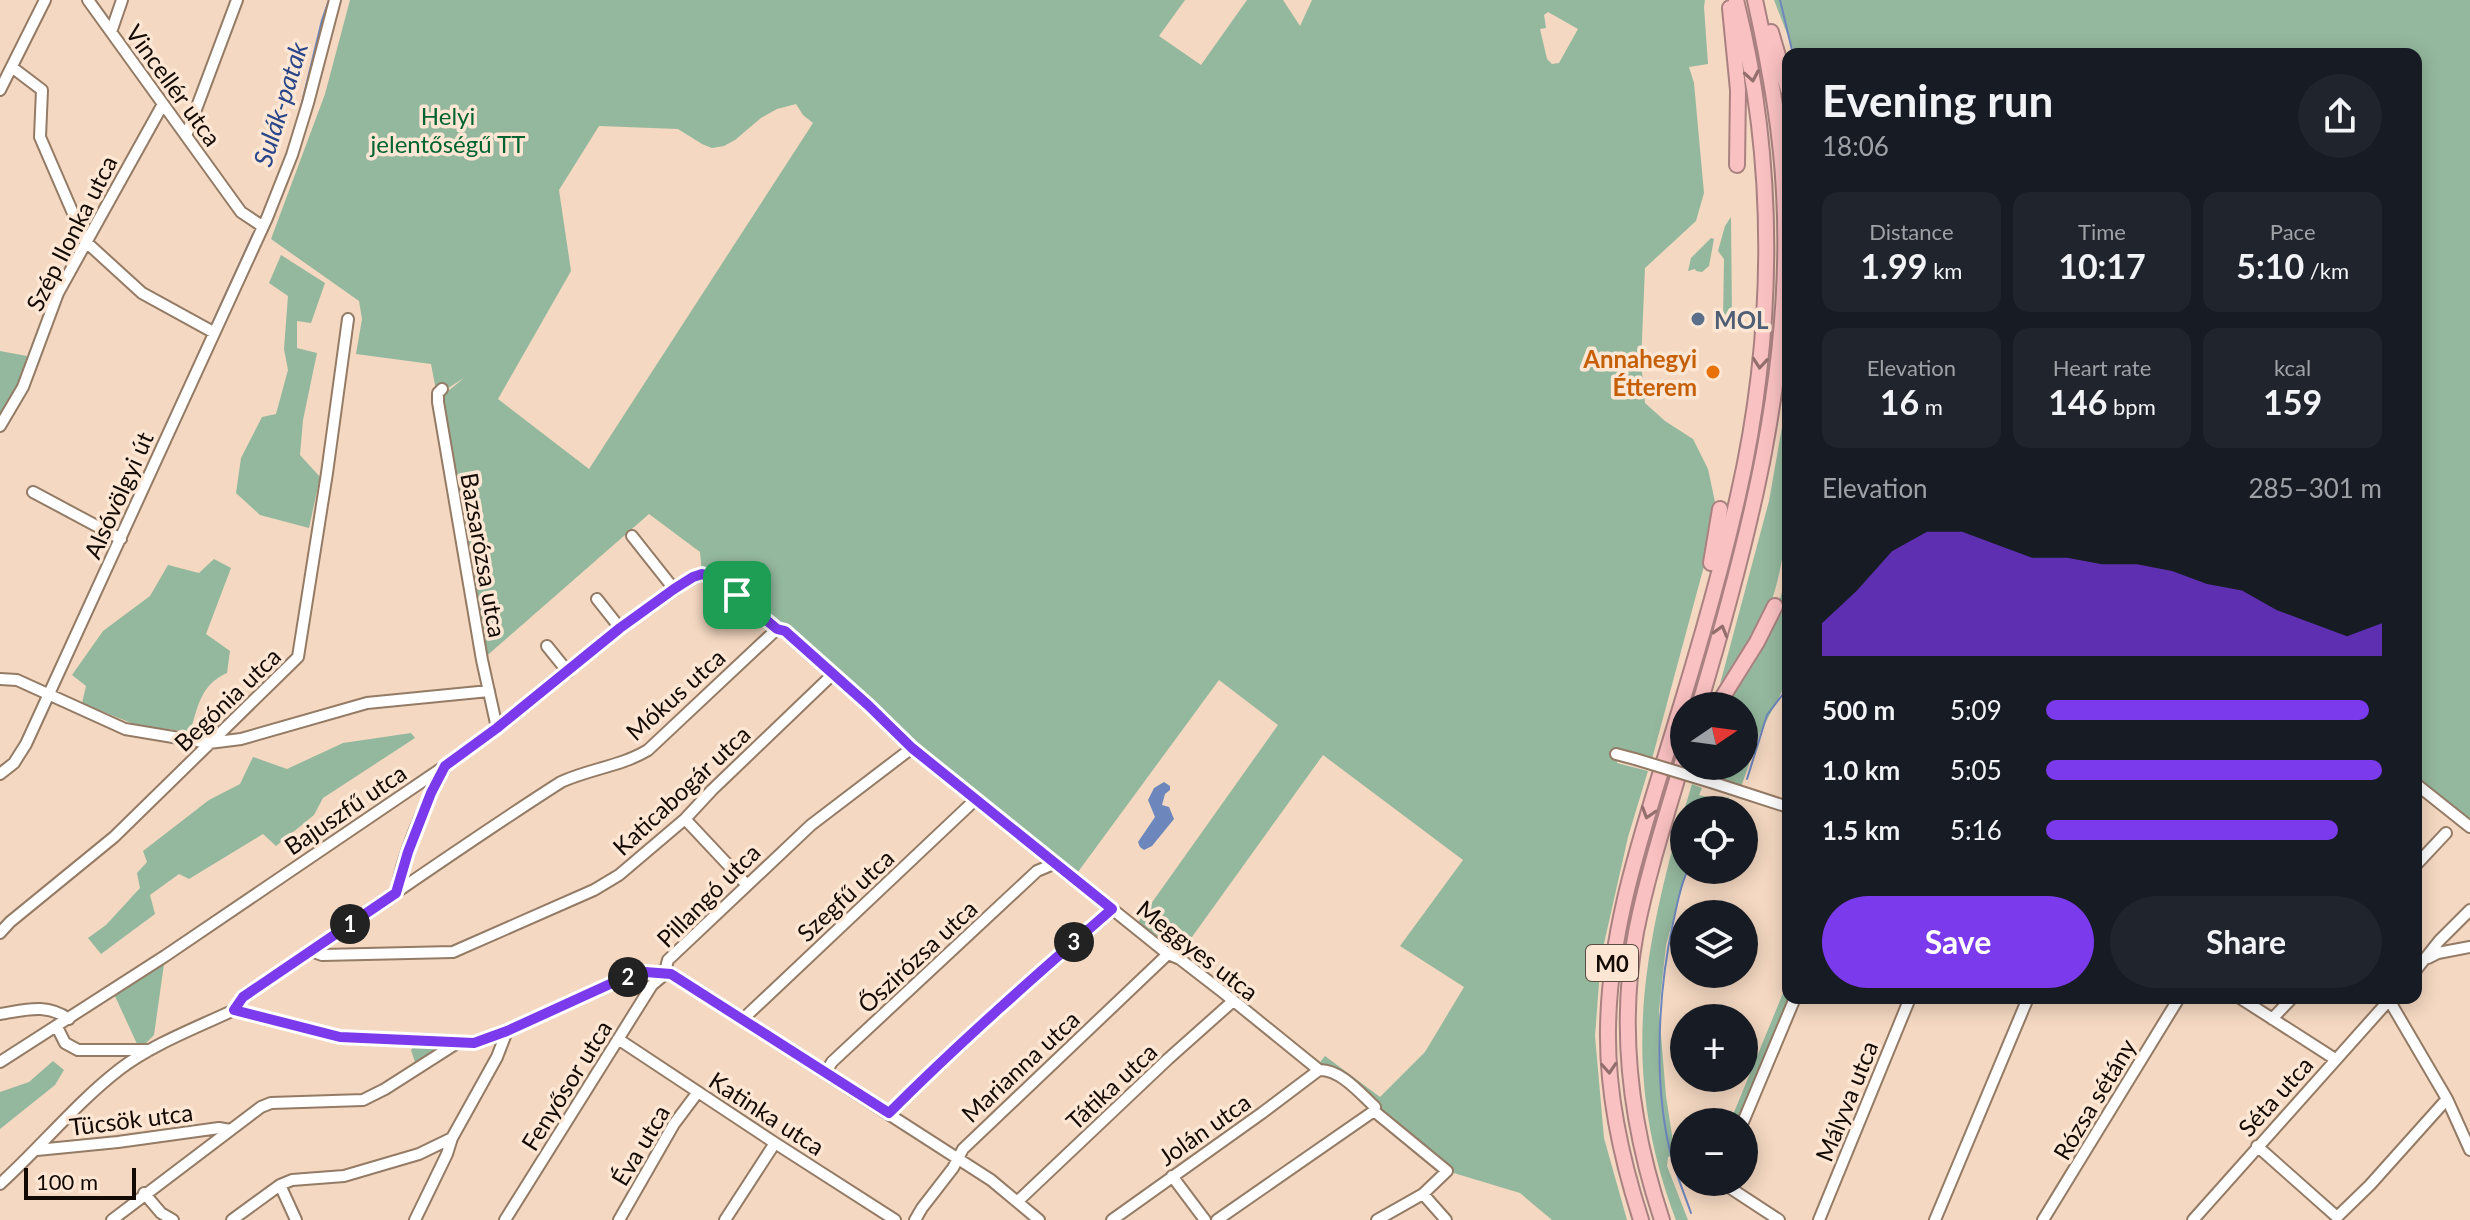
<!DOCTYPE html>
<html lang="en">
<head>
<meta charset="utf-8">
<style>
  :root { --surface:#171b24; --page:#20242c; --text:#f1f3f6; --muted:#9ea1a6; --accent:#7c3aed }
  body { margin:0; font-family:Lato,sans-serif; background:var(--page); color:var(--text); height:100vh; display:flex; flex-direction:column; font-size:30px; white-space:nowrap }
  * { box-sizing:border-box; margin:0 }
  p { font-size:26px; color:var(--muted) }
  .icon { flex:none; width:44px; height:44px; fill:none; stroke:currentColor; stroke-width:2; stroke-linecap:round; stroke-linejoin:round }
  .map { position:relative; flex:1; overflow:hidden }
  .side { position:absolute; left:1782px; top:48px; width:640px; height:956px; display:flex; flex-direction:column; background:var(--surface); border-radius:16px; box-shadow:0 4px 20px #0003 }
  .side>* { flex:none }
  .needle { width:52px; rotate:77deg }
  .tools { position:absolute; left:1670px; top:692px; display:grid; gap:16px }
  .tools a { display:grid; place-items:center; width:88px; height:88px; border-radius:50%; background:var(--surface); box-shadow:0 4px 20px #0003; font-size:40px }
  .scale { position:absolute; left:24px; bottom:20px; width:112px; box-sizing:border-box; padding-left:8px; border:4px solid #130a04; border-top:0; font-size:22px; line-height:28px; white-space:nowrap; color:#130a04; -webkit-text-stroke:6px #fde7d4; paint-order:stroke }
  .pin { position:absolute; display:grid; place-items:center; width:68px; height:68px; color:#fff; margin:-34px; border-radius:16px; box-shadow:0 4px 12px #0006 }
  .km { position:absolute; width:40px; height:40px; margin:-20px; border-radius:50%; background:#222; color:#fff; font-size:22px; line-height:40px; text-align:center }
  .round { display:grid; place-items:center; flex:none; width:84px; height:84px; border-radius:42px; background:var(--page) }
  .summary { display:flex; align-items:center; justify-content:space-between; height:136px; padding:0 40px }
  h1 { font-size:44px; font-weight:700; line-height:60px }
  .metrics { display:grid; grid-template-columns:repeat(3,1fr); gap:12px; height:136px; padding:8px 40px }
  .metrics div { display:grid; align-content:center; border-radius:16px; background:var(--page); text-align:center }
  .metrics b { font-size:34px; font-weight:700 }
  .metrics small { font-size:22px; font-weight:400 }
  .metrics p { font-size:22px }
  .chart { height:224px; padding:16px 40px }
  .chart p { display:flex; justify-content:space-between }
  .chart svg { width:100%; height:144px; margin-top:8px; fill:var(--accent); opacity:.7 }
  .primary-button { display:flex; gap:16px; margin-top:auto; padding:16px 40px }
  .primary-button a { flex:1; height:92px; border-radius:48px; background:var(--accent); color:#fff; font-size:32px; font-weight:700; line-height:92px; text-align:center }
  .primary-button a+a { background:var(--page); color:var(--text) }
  ul { padding:0 40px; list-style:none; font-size:26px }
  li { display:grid; grid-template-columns:128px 96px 1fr; align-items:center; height:60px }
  li i { height:20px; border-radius:10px; background:var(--accent) }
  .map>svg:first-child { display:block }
  .green { fill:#94b89d; fill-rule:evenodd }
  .water { fill:#6d87bc }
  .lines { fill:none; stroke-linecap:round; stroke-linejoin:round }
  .stream { stroke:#6d87bc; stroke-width:2 }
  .minor-casing { stroke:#947b66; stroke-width:14 }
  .highway-casing { stroke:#a98180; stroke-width:18 }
  .minor { stroke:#fff; stroke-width:10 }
  .highway { stroke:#fac1c2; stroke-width:14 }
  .minor-bridge-casing { stroke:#947b66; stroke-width:14; stroke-linecap:butt }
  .minor-bridge { stroke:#fff; stroke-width:10 }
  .oneway { stroke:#926f6c }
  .route-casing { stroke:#fff; stroke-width:16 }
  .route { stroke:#7c3aed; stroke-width:10 }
  .service-dot { fill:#5c6f8a; stroke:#fde7d4; stroke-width:3 }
  .food-dot { fill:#e8710a; stroke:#fde7d4; stroke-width:3 }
  .labels { text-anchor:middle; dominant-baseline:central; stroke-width:7; stroke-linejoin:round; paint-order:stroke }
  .shield { fill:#fde7d4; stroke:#594c42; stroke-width:2 }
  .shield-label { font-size:22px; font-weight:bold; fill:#130a04 }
  .street-label { font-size:24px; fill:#130a04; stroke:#fde7d4 }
  .park-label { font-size:24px; fill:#006430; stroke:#fde7d4 }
  .service-label { font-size:24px; font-weight:bold; fill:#4e5e75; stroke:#fde7d4; text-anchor:start }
  .food-label { font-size:24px; font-weight:bold; fill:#c56008; stroke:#fde7d4; text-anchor:end }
  .water-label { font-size:26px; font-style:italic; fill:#284689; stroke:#fde7d4 }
</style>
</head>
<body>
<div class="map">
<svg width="2470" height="1220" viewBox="0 0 2470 1220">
  <rect width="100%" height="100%" fill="#f4d8c1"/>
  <path class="green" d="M350,0H1185L1159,36L1201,65L1247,0H1283L1300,26L1312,0H1705L1704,7L1708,64L1689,67L1694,83L1704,193L1696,221L1645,268L1641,362L1645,403L1665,421L1693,439L1708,469L1715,502L1711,540L1652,759L1619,749L1617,763L1648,771L1628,837L1601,957L1595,1036L1604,1138L1627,1220H1552L1520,1193L1447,1171L1352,1085L1319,1070L1321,1061L1325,1056L1380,1097L1425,1052L1464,987L1400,946L1463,860L1323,755L1179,955L1170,952L1136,925L1278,725L1219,680L1075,876L975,800L749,605L702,574L700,552L649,514L482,660L442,396L464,378L437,395L431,364L356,354L362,319L359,301L271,239L325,94ZM1548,12L1578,29L1559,63L1552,64L1547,59L1540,29L1546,28L1544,15ZM796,104L803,115L813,123L589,469L498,399L571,271L559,190L599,126L678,129L702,144L712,148L724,146L735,140L761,118L777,109Z
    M1774,0H2470V824L2416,784V54H1795Z
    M1731,217L1732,319L1725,327L1718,330V317L1723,320L1724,259L1718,251L1725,226Z
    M1711,238L1714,239L1709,266L1702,272L1696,271L1695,269L1688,271L1691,258Z
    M281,255L325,283L311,323L297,321V348L317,353L303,420L300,455L320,477L309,528L260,515L236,493L241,458L262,417L276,414L288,370L284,349L288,296L269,283Z
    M0,351L27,356L17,391L0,418Z
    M1788,393C1788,467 1795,548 1765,618C1758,636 1732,666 1720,684L1769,501Z
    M214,559L231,568L206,634L230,651L227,673C200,685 198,707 190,732L136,725L82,703L86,686L72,675L103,631L150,596L168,565L199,573Z
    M1788,570V680L1760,733L1741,787L1700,772L1701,766H1744V706H1727L1771,631Z
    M411,733L415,738L323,798L314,815L276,846L263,834L189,879L179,874L150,895L155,914L101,954L88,938L106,925L140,888L137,873L147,862L143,851L209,800L240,784L253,757L287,769L343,743Z
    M1692,784L1702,788L1699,795L1718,800L1729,797L1725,810L1684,811Z
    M1681,817L1684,818V870H1687L1666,945L1659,1011L1666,1096L1675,1155L1668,1157L1667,1166L1688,1220H1676C1621,1074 1641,962 1681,817Z
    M164,964L154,1035L145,1044L138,1046L114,994Z
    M1788,981V998H1791L1737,1122H1730Z
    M415,1045L438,1046L439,1051L416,1065L411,1050Z
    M53,1061L64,1070L55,1085L0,1129V1092L29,1082Z"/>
  <path class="water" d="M1164,782L1170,786V790L1165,794L1162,805L1169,807L1174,819L1152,846L1144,850L1140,847L1138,842L1155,817L1148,800L1154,788Z"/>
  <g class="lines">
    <path class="stream" d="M1780,0L1793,54
      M298,119L322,20L329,0
      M282,168L289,148
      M212,324L253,234
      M202,347L207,337
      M21,743L30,724
      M1747,779L1767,715L1783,694L1788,682
      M1688,870C1680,885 1677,906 1673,923C1658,992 1653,1085 1671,1155C1676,1174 1684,1193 1691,1213"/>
    <g class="minor-casing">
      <path id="minor" d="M88,0L241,212L262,226
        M111,32L122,0
        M13,68L42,90L40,137L85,241L142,293L213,332
        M0,90L45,0
        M186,136L237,0
        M442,389L438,393V402L482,660L497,728
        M0,426L23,387L58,293L163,104
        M33,492L121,539
        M632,536L674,589
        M597,599L620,628
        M547,646L568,672
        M0,679L17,680L125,729L209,743L241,739L367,703L489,691
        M1616,754L1635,759
        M0,774L14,763L26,744L267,218L292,155L308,103L335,0
        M1714,783L1788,807
        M2416,784L2470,827
        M685,819L746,884
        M2416,865L2446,833
        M396,893C404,850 424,806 445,768
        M0,933L10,922L114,837L298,657L327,473L348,319
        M311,951L322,955L453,952L594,890L619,875L685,819L712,790L832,675
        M2428,958L2438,953L2470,947
        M2416,970L2439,941L2470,910
        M664,975L668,960L811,825L912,748
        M2240,998L2335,1059
        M2389,1000L2447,1099L2470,1150
        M234,1010L340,1037L474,1043L507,1031L621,979L645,972L671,974L991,1180L1039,1220
        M234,1010L243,997C349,926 453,851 561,782C589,769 622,766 648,750L777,629
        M0,1014C26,1010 46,1003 69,1019
        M743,1019L975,800
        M2272,1019L2292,998
        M57,1027L65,1043L78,1050H150
        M618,1039L775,1143L895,1220
        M0,1062L165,956L445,766L497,728L620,628L693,577L702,574L717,579L777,629L785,631L868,705L912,748L1168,954L1180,959L1224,993L1319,1070C1340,1069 1360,1093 1375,1107L1374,1111L1447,1171L1423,1194L1377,1220
        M826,1072L832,1062L1037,871L1056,863
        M889,1113C959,1041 1036,975 1112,909
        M1743,1122L1795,998
        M2257,1146L2337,1217L2370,1185L2447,1099
        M37,1150L118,1142L219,1128L230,1130
        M1172,1176L1205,1220
        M1721,1182L1779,1220
        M0,1184C41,1147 76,1103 120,1069C153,1044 196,1028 234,1010
        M280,1185L296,1220
        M144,1193L161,1213L173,1220
        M1423,1194L1446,1220
        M1018,1201L1168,1059L1232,1002
        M112,1220L261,1107L271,1103L363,1100L385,1089L457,1043
        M232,1220L280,1185L292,1180L344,1176L419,1154L452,1138
        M415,1220L447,1154L452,1138L497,1057L507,1031
        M505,1220L652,985L664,975
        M619,1220L674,1124L698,1092
        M725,1220L775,1143
        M915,1220L922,1208L953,1168L963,1149L1168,954
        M1112,1220L1262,1113L1319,1070
        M1217,1220L1374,1111
        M1819,1220L1910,998
        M1935,1220L2028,998
        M2043,1220L2179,998
        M2193,1220L2391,998"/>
    </g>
    <g class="highway-casing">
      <path id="highway" d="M1730,8L1738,90L1737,165
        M1771,32L1788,90
        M1711,563L1720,509
        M1699,706C1749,539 1794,368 1784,192C1781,128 1769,63 1755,0
        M1717,706L1757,642L1775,606
        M1641,1220C1621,1158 1607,1095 1608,1030C1609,934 1638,846 1666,755C1692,670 1718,584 1738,496C1775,334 1777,162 1736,0
        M1662,1220C1631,1127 1618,1029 1636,932C1648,872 1667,814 1684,756"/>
    </g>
    <use href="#minor" class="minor"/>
    <use href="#highway" class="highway"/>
    <g class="minor-bridge-casing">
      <path id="minor-bridge" d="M1635,759L1714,783"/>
    </g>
    <use href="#minor-bridge" class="minor-bridge"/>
  </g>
  <defs><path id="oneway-chevron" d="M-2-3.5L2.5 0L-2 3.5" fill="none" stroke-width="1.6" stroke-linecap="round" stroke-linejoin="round" transform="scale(2)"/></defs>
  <g class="oneway">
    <use href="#oneway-chevron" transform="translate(1752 76) rotate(80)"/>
    <use href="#oneway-chevron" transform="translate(1760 363) rotate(95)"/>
    <use href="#oneway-chevron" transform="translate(1721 631) rotate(-74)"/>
    <use href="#oneway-chevron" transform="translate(1648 813) rotate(107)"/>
    <use href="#oneway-chevron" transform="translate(1609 1068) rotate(86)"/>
  </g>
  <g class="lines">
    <g class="route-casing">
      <path id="route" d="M702,574L717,579L777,629L785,631L868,705L912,748L1112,909C1036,975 960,1042 889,1113L671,974L645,972L621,979L507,1031L474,1043L340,1037L234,1010L243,997L396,893L408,852L431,793L445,766L497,728L620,628L674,589L693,577Z"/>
    </g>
    <use href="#route" class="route"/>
  </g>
  <circle class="service-dot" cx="1698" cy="319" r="8"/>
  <circle class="food-dot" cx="1713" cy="372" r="8"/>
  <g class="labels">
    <rect class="shield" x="1586" y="945" width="52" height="36" rx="6"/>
    <g class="shield-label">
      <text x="1612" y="963">M0</text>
    </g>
    <g class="street-label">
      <text transform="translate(174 85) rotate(54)">Vincellér utca</text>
      <text transform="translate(71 233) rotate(-63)">Szép Ilonka utca</text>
      <text transform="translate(118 495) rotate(-66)">Alsóvölgyi út</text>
      <text transform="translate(484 555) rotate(80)">Bazsarózsa utca</text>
      <text transform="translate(675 694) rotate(-42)">Mókus utca</text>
      <text transform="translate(227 699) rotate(-44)">Begónia utca</text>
      <text transform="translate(681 790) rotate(-43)">Katicabogár utca</text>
      <text transform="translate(345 809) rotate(-34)">Bajuszfű utca</text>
      <text transform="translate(708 895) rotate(-45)">Pillangó utca</text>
      <text transform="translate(845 895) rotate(-43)">Szegfű utca</text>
      <text transform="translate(1198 950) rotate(38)">Meggyes utca</text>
      <text transform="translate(917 956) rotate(-43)">Őszirózsa utca</text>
      <text transform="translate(1020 1066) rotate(-43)">Marianna utca</text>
      <text transform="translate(566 1085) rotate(-58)">Fenyősor utca</text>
      <text transform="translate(1111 1086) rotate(-43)">Tátika utca</text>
      <text transform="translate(2275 1096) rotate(-48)">Séta utca</text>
      <text transform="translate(2094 1099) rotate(-59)">Rózsa sétány</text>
      <text transform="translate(1846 1101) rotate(-68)">Mályva utca</text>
      <text transform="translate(767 1113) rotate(33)">Katinka utca</text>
      <text transform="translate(131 1119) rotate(-7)">Tücsök utca</text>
      <text transform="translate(1204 1129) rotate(-35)">Jolán utca</text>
      <text transform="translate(640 1145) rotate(-59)">Éva utca</text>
    </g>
    <g class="park-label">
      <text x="448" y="115">Helyi<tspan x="448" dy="28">jelentőségű TT</tspan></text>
    </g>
    <g class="service-label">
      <text x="1714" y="319">MOL</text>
    </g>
    <g class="food-label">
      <text x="1697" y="358">Annahegyi<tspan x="1697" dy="28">Étterem</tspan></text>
    </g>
    <g class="water-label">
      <text transform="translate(280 104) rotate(-73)">Sulák-patak</text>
    </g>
  </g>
</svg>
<div class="tools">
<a><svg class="needle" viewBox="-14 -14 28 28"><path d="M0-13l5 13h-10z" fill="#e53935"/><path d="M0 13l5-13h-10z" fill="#9ea1a6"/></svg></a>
<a><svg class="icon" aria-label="locate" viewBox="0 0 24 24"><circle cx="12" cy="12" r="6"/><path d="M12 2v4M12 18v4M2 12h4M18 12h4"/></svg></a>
<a><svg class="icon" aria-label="layers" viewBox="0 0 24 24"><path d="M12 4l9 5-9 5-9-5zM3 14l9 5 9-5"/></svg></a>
<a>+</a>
<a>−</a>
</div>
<div class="scale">100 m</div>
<div class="pin" style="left:737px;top:595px;background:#1e9e55"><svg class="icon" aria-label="arrive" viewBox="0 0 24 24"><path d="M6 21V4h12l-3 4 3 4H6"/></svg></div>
<b class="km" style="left:350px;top:924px">1</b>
<b class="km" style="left:628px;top:977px">2</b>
<b class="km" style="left:1074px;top:942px">3</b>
<section class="side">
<div class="summary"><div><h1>Evening run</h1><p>18:06</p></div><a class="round"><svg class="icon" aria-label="share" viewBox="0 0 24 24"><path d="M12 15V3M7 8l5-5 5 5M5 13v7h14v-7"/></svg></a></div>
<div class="metrics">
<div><p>Distance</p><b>1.99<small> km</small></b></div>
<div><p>Time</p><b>10:17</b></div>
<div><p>Pace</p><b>5:10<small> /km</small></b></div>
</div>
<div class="metrics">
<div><p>Elevation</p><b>16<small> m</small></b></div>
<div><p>Heart rate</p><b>146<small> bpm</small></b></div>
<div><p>kcal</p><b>159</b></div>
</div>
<div class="chart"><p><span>Elevation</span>285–301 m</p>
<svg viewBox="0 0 160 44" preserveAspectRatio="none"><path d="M0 44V34L10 24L20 12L30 6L40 6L50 10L60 14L70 14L80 16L90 16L100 18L110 22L120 24L130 30L140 34L150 38L160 34V44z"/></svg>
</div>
<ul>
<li><b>500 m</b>5:09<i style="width:96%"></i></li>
<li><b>1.0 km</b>5:05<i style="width:100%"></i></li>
<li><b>1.5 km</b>5:16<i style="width:87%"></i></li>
</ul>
<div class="primary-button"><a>Save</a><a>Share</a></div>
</section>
</div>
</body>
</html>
